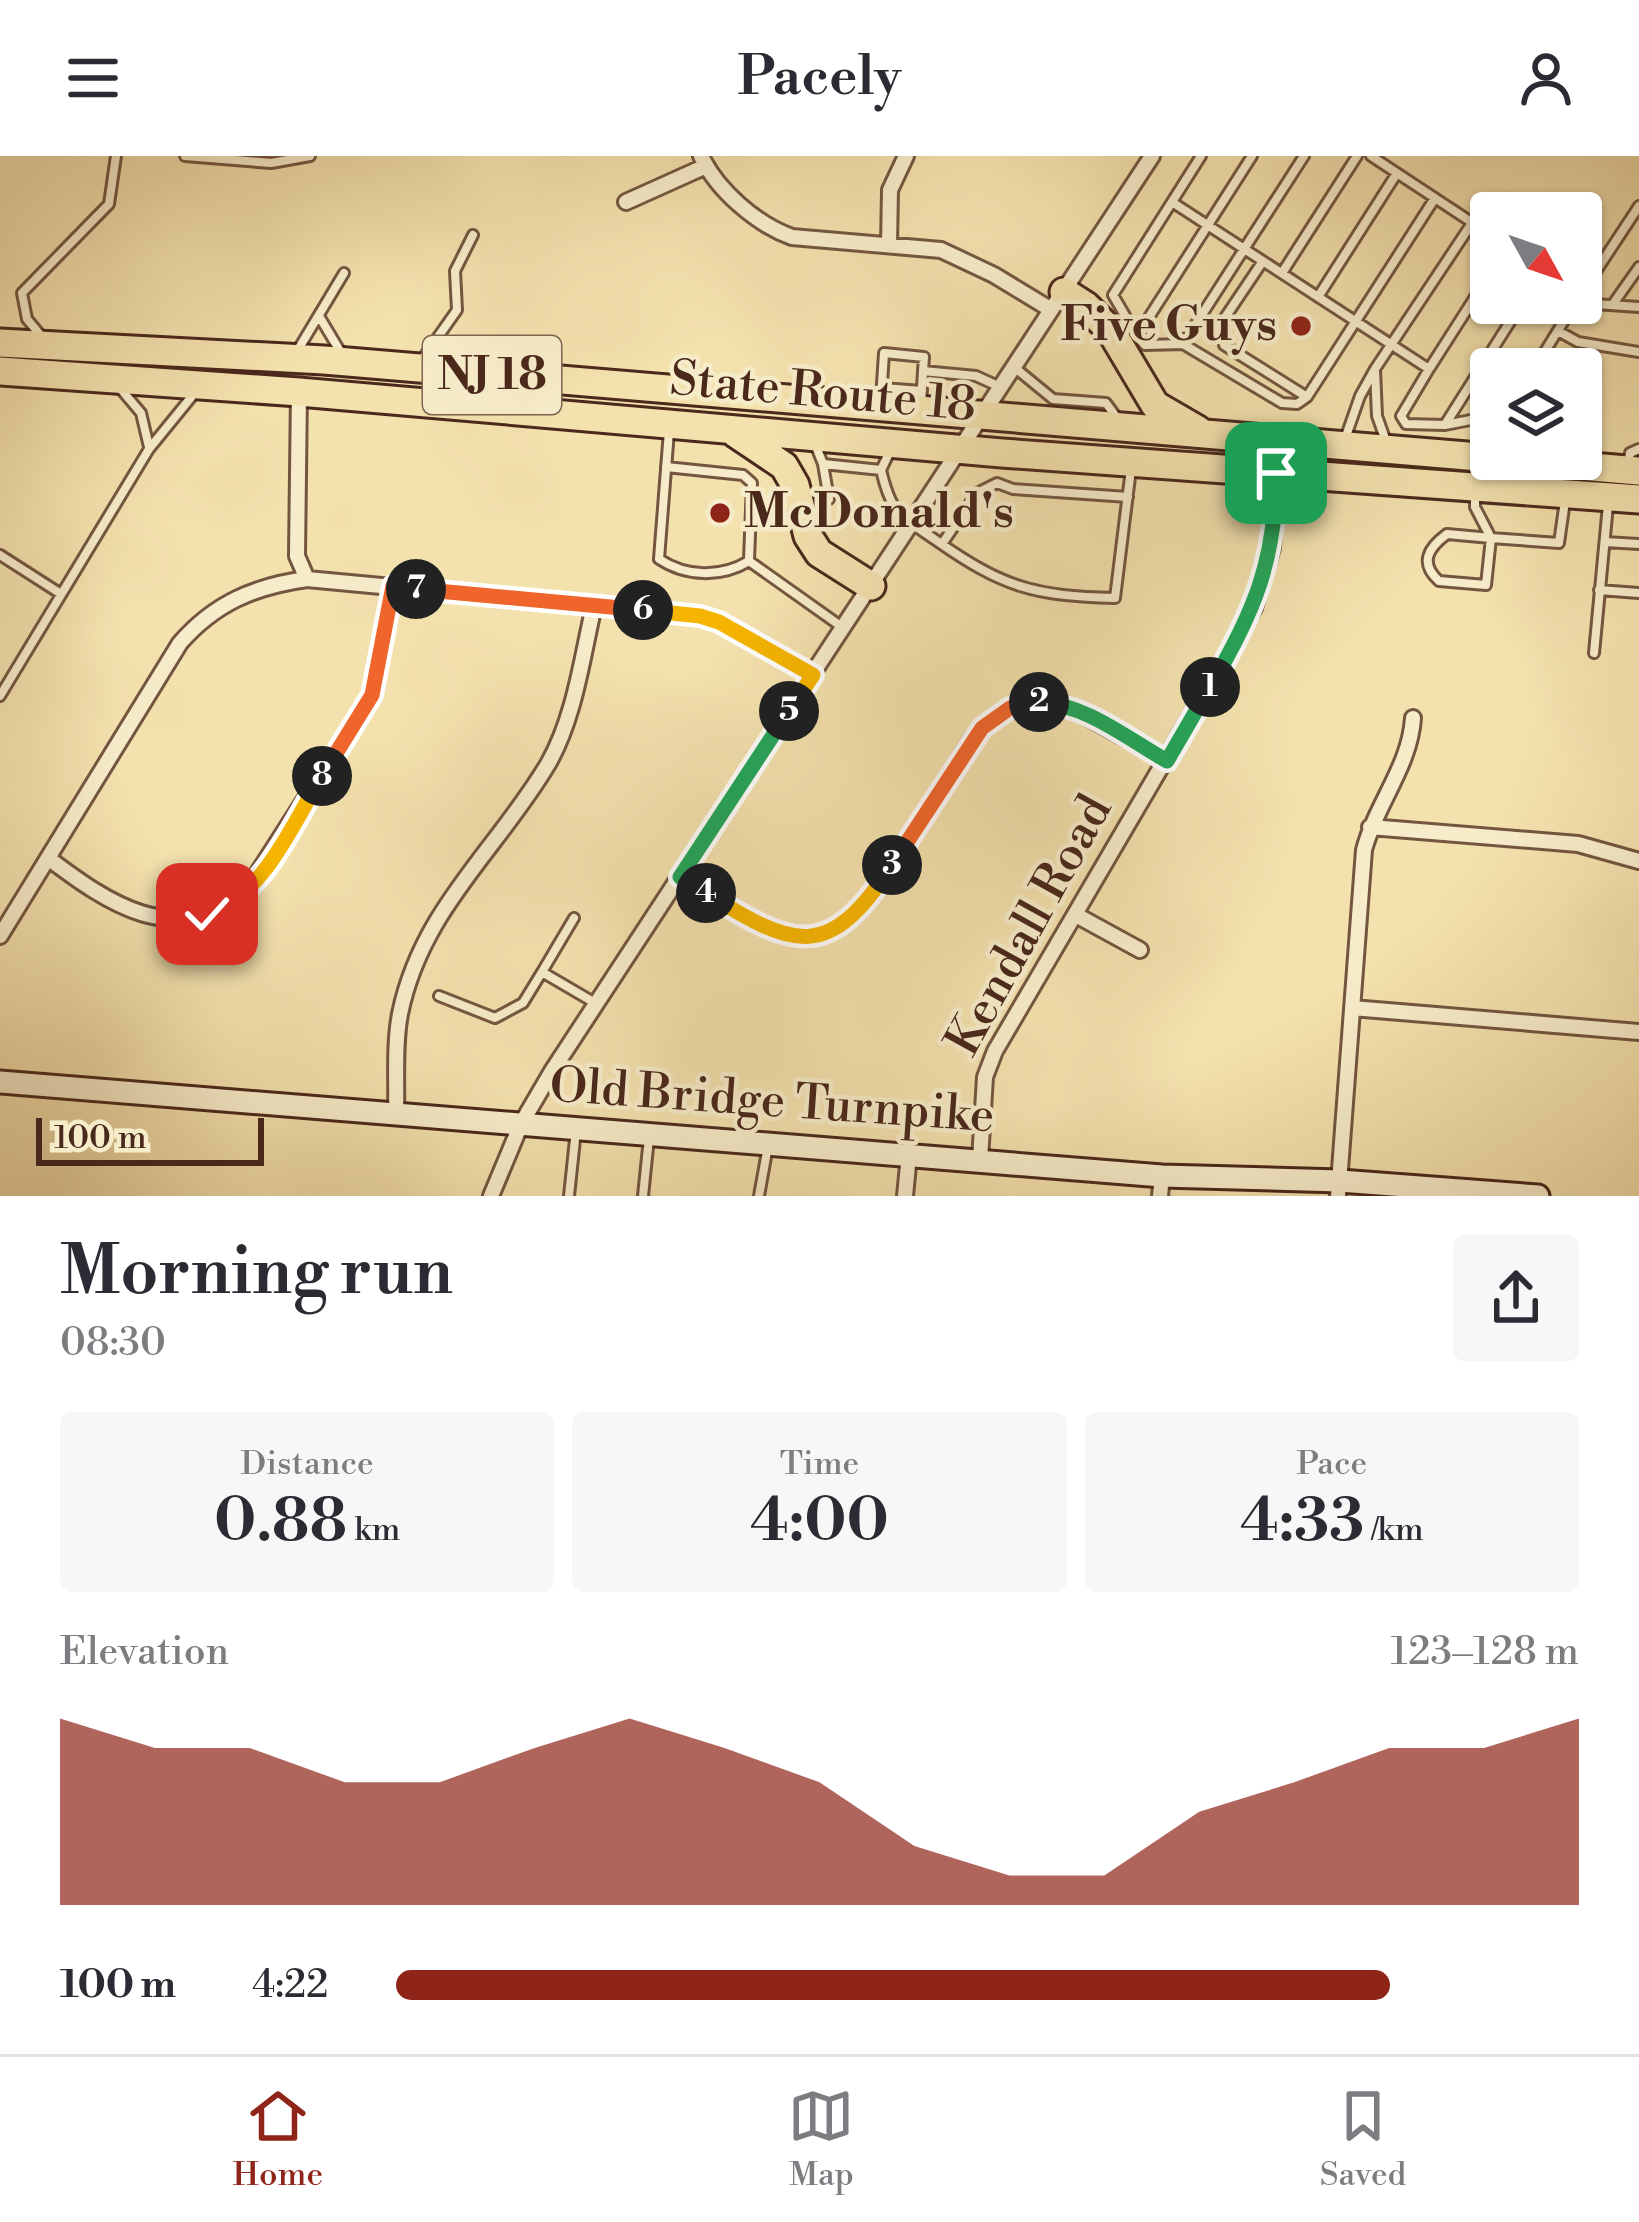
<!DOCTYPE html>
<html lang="en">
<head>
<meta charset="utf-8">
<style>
  :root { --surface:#fff; --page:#f7f7f7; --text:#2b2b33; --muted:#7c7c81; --line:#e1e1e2; --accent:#8f2418 }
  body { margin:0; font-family:"Libre Bodoni",serif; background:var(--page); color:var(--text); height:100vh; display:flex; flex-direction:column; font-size:45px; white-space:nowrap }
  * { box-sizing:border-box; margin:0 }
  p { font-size:39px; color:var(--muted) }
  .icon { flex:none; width:66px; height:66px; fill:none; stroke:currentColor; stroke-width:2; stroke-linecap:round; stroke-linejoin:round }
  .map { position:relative; height:1040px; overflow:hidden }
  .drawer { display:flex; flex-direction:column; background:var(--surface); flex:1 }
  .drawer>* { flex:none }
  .needle { width:78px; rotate:130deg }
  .fabs { position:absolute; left:1470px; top:36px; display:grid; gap:24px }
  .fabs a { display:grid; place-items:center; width:132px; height:132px; border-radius:12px; background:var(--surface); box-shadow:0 3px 9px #0004; font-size:60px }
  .scale { position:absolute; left:36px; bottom:30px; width:228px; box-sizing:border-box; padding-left:12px; border:6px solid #4a281b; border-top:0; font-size:33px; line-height:42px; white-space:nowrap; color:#4a281b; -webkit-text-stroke:9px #f7ecca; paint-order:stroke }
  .pin { position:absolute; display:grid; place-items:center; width:102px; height:102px; color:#fff; margin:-51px; border-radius:24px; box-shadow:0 6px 18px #0006 }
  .km { position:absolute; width:60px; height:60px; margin:-30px; border-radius:50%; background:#222; color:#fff; font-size:33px; line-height:60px; text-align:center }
  .round { display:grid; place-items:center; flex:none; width:126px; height:126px; border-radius:12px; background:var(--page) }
  .head { display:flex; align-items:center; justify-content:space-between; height:204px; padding:0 60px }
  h1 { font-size:66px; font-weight:600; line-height:90px }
  .metrics { display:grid; grid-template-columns:repeat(3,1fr); gap:18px; height:204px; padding:12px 60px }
  .metrics div { display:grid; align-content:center; border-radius:12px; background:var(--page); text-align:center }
  .metrics b { font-size:60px; font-weight:600 }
  .metrics small { font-size:33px; font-weight:400 }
  .metrics p { font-size:33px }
  .chart { height:336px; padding:24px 60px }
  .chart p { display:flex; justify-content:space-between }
  .chart svg { width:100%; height:216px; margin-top:12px; fill:var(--accent); opacity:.7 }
  ul { padding:0 60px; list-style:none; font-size:39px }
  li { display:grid; grid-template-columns:192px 144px 1fr; align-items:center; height:90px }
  li i { height:30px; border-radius:15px; background:var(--accent) }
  header { display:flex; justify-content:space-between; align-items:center; height:156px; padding:0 60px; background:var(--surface); font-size:54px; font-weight:600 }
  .tab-bar { display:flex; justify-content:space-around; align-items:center; height:168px; border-top:3px solid var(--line); background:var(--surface); font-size:33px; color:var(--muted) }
  .tab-bar a { display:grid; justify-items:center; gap:6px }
  .tab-bar .current { color:var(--accent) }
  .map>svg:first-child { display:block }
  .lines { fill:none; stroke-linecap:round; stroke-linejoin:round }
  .lane-casing { stroke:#745640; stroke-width:14 }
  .street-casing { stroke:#745640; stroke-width:20 }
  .secondary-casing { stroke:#4a281b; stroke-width:27 }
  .highway-casing { stroke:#4a281b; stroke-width:33 }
  .lane { stroke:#f7ecca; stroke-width:8 }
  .street { stroke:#f7ecca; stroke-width:14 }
  .secondary { stroke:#f7ecca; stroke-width:21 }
  .highway { stroke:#f3e1ae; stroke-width:27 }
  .split-1-casing { stroke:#fff; stroke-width:24 }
  .split-2-casing { stroke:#fff; stroke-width:24 }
  .split-3-casing { stroke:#fff; stroke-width:24 }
  .split-4-casing { stroke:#fff; stroke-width:24 }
  .split-5-casing { stroke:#fff; stroke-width:24 }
  .split-6-casing { stroke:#fff; stroke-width:24 }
  .split-7-casing { stroke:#fff; stroke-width:24 }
  .split-8-casing { stroke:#fff; stroke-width:24 }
  .split-9-casing { stroke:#fff; stroke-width:24 }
  .split-1 { stroke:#22a559; stroke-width:15 }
  .split-2 { stroke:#22a559; stroke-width:15 }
  .split-3 { stroke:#f0652b; stroke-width:15 }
  .split-4 { stroke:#f5b400; stroke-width:15 }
  .split-5 { stroke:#22a559; stroke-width:15 }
  .split-6 { stroke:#f5b400; stroke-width:15 }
  .split-7 { stroke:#f0652b; stroke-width:15 }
  .split-8 { stroke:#f0652b; stroke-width:15 }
  .split-9 { stroke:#f5b400; stroke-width:15 }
  .poi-dot { fill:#8f2418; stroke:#f7ecca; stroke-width:4.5 }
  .labels { text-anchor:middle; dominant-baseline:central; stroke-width:9; stroke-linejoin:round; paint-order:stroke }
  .shield { fill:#f7ecca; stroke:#7e6350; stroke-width:3 }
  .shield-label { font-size:45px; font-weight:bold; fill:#4a281b }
  .poi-label { font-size:48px; font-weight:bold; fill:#4a281b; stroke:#f7ecca; text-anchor:end }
  .street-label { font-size:48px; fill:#4a281b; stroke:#f7ecca }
</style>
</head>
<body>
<header><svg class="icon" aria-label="menu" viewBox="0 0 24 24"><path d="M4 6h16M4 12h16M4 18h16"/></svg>Pacely<svg class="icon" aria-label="person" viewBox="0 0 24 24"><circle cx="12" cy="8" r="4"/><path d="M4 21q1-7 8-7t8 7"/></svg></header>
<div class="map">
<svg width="1639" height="1040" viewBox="0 0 1639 1040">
  <rect width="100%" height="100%" fill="#f3e1ae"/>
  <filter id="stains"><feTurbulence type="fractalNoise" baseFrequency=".00167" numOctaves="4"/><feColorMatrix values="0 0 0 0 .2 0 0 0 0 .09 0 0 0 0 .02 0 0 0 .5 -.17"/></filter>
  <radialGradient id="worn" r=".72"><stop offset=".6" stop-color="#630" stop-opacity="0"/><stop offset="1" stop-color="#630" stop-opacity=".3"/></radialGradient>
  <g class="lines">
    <g class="lane-casing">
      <path id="lane" d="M185,0L271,7L310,0
        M1201,0L1113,139L1137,180L1252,0
        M1371,0L1491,79
        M1172,46L1429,213L1491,116
        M1263,105L1224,163V189L1307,241
        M1282,117L1357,0
        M1581,138L1639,50
        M1581,139L1595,148L1639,151
        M1318,141L1397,17
        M1613,148L1639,111
        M319,160L343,200
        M1558,175L1578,186L1639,196
        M1137,180L1145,189L1183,188L1282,247L1297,248L1307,241L1435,42
        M42,181L27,163L22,137L109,48L116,0
        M1183,188L1304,0
        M296,197L344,117
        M421,205L457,154L455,115L473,79
        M1014,211L1053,243L1106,247L1117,262
        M1375,213L1472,67
        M1429,213L1401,260L1406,268L1445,269L1491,260
        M1534,213L1575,147
        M119,231L141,257L149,291
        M882,232L922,235
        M881,243L884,197L924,201L923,215
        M921,248L923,215L976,220L998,230
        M1446,267L1522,147
        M669,275L659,403C686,421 721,422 749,405L842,471
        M1345,283L1360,240L1375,213L1377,260L1387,288
        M815,288L823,308L881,314L892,291
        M823,308L829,343
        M1628,308L1630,297L1639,293
        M666,311L743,319L752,327L749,404
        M881,314C892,360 900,359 937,385C1004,432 1035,440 1115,442L1131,313
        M1475,337V351L1491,382L1447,378C1428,392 1419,407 1439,425L1486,429L1491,382L1559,387L1565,345
        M1605,386L1639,388
        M942,388L977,337L997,327L1013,333L1128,341
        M0,399L61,438
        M1599,434L1639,437
        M1594,497L1608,349
        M0,540L149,293L193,239
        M574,762L542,816L595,847
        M439,840L495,862L523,847L542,816
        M569,1040L576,974
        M643,1040L649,982
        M759,1040L768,990"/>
    </g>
    <g class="street-casing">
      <path id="street" d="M701,0C717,34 756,68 792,81L941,94L994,119L1050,153
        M626,46L706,10
        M889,88L890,34L906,0
        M299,236L297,400L307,423
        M1370,671L1578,688L1639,705
        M48,702C109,748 172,792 245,737L372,539L393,431
        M680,721C743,760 812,822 871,740L971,585L982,571L1010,552L1043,545L1064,548L1167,605
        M1076,759L1140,794
        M0,780L180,487C215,447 255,430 307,423L700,460L739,476L813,519
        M1352,852L1639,876
        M396,958C397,926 394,889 400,858C421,754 497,694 548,608C575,561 582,501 594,450
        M980,1004L985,921L995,895L1254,452L1272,392L1277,317
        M491,1040L521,968L552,915L1152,0
        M905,1040L909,999
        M1160,1040L1162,1020
        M1338,1040L1364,694C1376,648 1410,610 1413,562"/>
    </g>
    <g class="secondary-casing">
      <path id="secondary" d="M0,926L1162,1020L1340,1025L1538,1040"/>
    </g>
    <g class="highway-casing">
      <path id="highway" d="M1064,136L1086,150L1111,175L1155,249L1198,274
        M0,187L324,204L1491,302
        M0,215L299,236L1002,297L1639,343
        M735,277L784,310L795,329L808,380L819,397L871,430
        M1499,303L1639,315"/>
    </g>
    <use href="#lane" class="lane"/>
    <use href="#street" class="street"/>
    <use href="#secondary" class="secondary"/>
    <use href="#highway" class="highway"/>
  </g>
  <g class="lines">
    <g class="split-1-casing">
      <path id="split-1" d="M1210,531C1254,457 1276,404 1276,317"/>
    </g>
    <g class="split-2-casing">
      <path id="split-2" d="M1039,546C1085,548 1128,583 1167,605L1210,531"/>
    </g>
    <g class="split-3-casing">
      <path id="split-3" d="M892,709L982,572L1010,552L1039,546"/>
    </g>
    <g class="split-4-casing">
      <path id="split-4" d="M706,737C795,793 829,806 892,709"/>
    </g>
    <g class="split-5-casing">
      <path id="split-5" d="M706,737L680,721L789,555"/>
    </g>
    <g class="split-6-casing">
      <path id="split-6" d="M643,454L700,460L719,466L813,519L789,555"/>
    </g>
    <g class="split-7-casing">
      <path id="split-7" d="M416,433L643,454"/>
    </g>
    <g class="split-8-casing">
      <path id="split-8" d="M322,620L372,539L393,430L416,433"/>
    </g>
    <g class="split-9-casing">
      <path id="split-9" d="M207,758C265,739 292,668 322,620"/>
    </g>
    <use href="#split-1" class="split-1"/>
    <use href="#split-2" class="split-2"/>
    <use href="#split-3" class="split-3"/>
    <use href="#split-4" class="split-4"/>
    <use href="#split-5" class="split-5"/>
    <use href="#split-6" class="split-6"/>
    <use href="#split-7" class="split-7"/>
    <use href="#split-8" class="split-8"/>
    <use href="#split-9" class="split-9"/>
  </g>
  <g class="poi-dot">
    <circle cx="1301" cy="170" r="12"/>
    <circle cx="720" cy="357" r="12"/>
  </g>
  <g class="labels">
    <rect class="shield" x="423" y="180" width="138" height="78" rx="9"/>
    <g class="shield-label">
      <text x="492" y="219">NJ 18</text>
    </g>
    <g class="poi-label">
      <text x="1277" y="170">Five Guys</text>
      <text x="744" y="357" text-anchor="start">McDonald's</text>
    </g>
    <g class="street-label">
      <text transform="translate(823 237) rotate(5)">State Route 18</text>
      <text transform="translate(1030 770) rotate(-61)">Kendall Road</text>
      <text transform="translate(772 946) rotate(4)">Old Bridge Turnpike</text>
    </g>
  </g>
  <rect width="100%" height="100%" filter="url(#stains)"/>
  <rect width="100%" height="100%" fill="url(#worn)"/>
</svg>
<div class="fabs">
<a><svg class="needle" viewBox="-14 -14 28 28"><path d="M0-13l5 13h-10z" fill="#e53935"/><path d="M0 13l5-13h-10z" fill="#7c7c81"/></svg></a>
<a><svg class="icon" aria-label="layers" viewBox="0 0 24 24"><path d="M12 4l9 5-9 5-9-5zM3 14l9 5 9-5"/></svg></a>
</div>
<div class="scale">100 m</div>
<div class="pin" style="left:1276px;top:317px;background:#1e9e55"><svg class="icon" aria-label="arrive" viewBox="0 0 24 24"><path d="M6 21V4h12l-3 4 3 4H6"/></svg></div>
<div class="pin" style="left:207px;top:758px;background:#d93025"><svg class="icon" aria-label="check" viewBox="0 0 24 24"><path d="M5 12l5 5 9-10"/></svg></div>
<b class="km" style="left:1210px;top:531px">1</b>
<b class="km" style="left:1039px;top:546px">2</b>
<b class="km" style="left:892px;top:709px">3</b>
<b class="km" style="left:706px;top:737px">4</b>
<b class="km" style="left:789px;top:555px">5</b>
<b class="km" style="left:643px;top:454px">6</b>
<b class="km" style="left:416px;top:433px">7</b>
<b class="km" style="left:322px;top:620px">8</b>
</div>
<section class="drawer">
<div class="head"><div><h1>Morning run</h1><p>08:30</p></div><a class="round"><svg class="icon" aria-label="share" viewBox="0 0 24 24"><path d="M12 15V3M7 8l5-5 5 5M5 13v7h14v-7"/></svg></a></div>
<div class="metrics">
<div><p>Distance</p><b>0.88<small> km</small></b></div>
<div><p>Time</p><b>4:00</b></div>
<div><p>Pace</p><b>4:33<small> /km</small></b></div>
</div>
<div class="chart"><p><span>Elevation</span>123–128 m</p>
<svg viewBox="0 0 160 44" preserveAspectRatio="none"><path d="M0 44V6L10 12L20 12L30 19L40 19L50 12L60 6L70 12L80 19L90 32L100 38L110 38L120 25L130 19L140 12L150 12L160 6V44z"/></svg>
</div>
<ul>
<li><b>100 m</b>4:22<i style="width:84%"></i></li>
</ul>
</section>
<nav class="tab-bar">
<a class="current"><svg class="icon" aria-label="home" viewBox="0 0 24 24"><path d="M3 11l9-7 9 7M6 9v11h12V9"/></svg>Home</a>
<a><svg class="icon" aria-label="map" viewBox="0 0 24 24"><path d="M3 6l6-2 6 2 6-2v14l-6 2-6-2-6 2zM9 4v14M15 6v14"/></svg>Map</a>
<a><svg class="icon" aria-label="saved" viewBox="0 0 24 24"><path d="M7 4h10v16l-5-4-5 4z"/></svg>Saved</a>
</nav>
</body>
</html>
